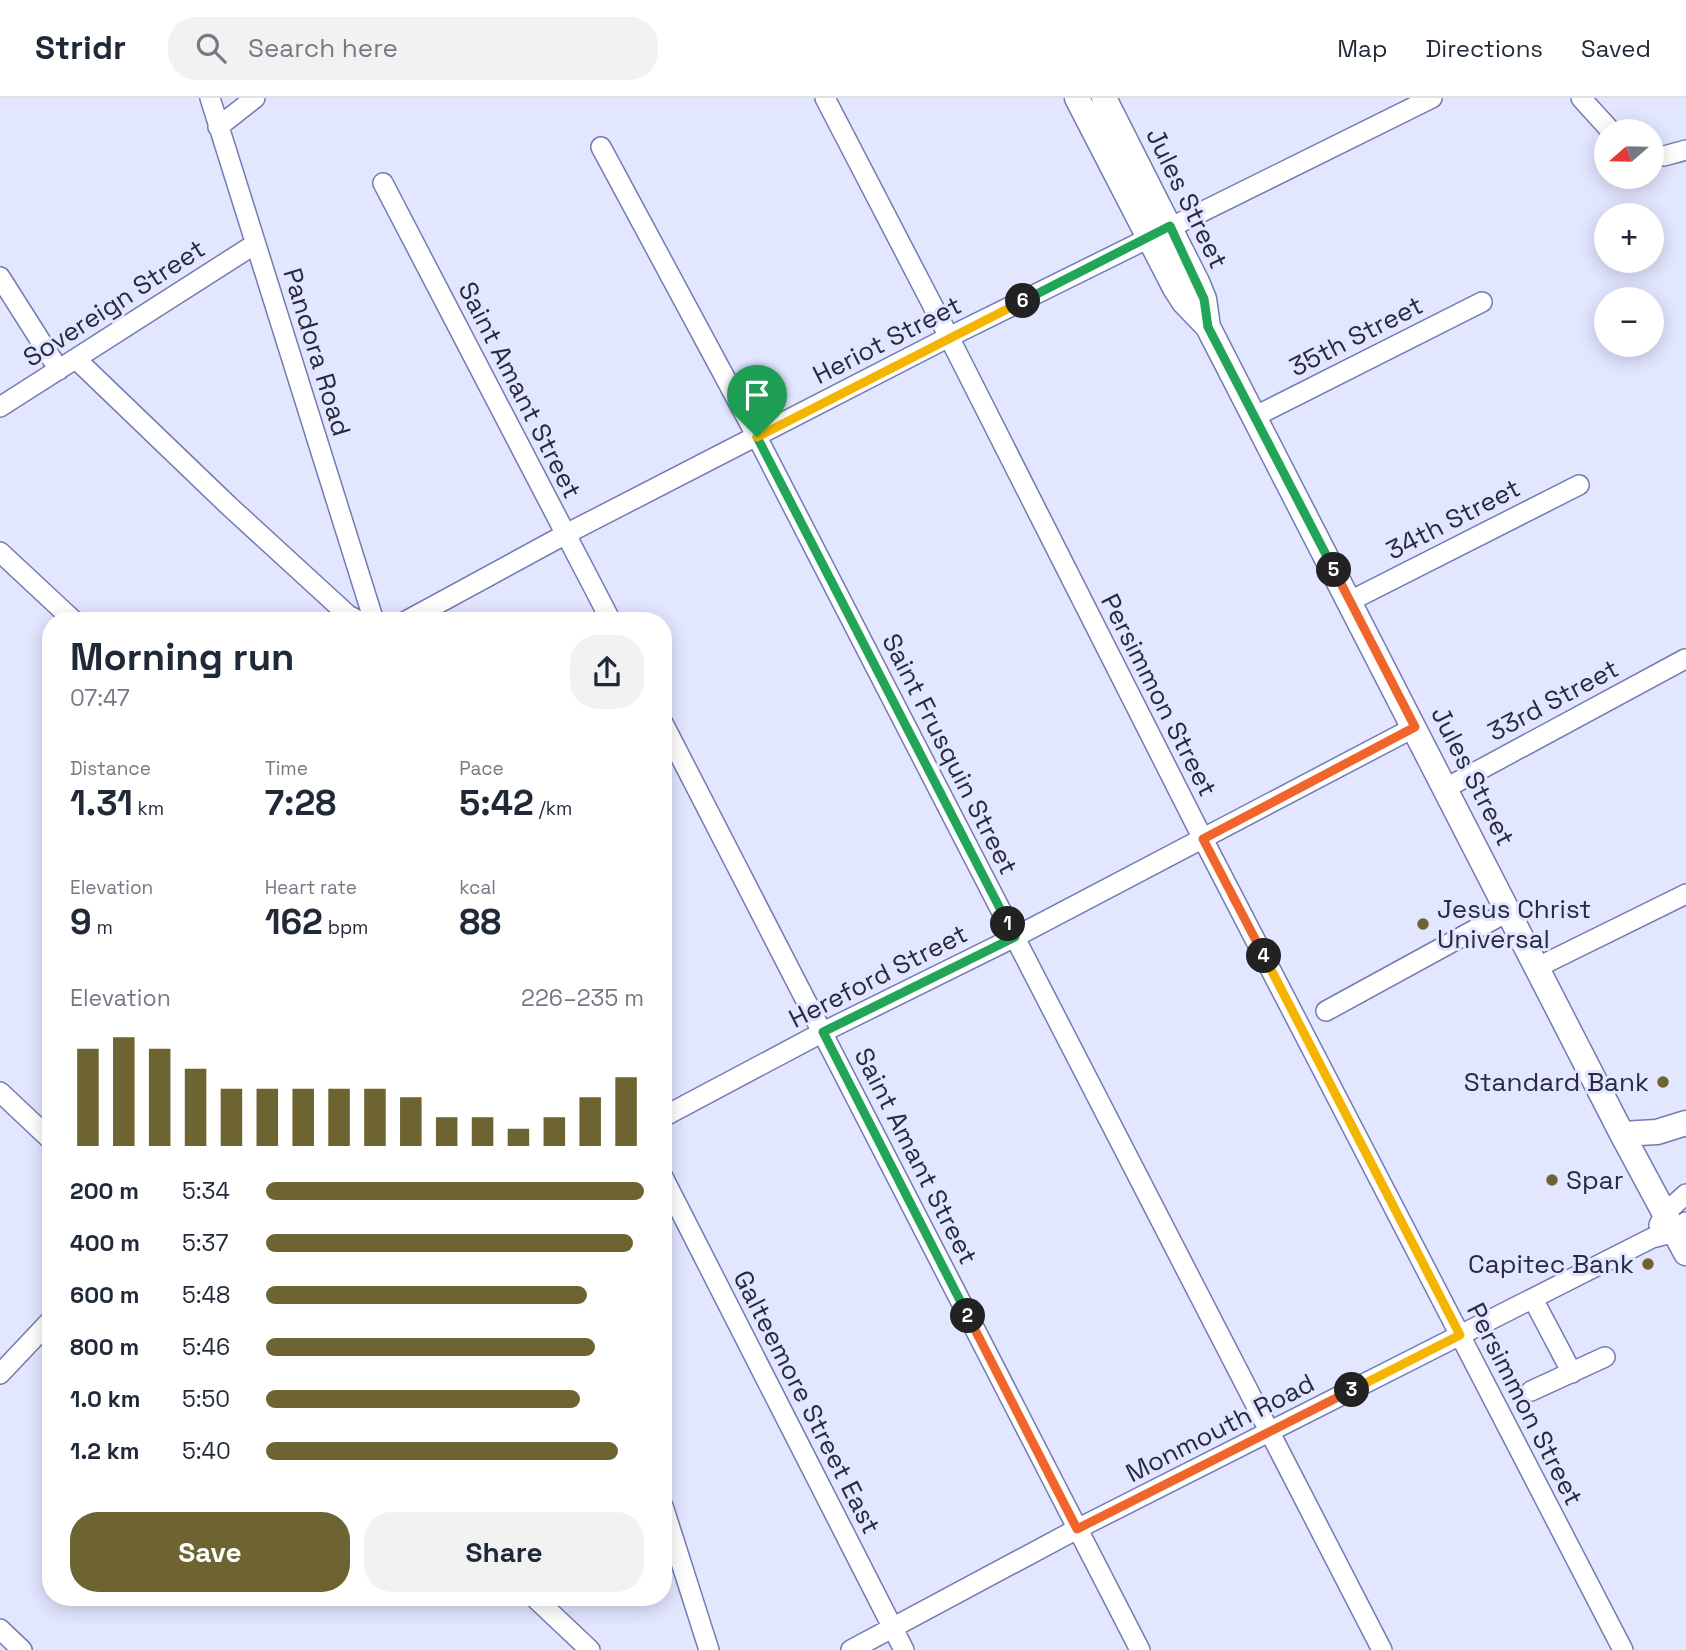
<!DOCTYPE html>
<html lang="en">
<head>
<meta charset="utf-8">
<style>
  :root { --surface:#fff; --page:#f2f2f3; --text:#1f2937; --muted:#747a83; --line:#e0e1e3; --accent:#6e6431 }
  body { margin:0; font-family:"Space Grotesk",sans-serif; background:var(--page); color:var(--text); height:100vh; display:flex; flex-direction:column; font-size:26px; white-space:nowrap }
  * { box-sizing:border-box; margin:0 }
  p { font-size:23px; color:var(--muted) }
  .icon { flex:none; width:38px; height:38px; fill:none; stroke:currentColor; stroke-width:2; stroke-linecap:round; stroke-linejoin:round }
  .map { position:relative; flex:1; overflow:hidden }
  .details { position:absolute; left:42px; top:514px; width:630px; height:994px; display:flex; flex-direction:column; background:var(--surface); border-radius:28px; box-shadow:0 4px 18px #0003 }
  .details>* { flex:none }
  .needle { width:46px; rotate:250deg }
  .buttons { position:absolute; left:1594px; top:21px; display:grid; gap:14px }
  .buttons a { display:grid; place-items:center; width:70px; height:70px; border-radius:50%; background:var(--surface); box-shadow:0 4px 18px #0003; font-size:35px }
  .pin { position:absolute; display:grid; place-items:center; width:60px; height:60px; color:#fff; margin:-72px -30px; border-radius:50% 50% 50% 0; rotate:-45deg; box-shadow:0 0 7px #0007 }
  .pin .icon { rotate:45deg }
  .km { position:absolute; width:35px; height:35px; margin:-18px; border-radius:50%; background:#222; color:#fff; font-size:19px; line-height:35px; text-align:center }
  .round { display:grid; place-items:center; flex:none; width:74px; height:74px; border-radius:28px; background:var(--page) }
  .overview { display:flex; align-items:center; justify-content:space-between; height:119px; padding:0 28px }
  h1 { font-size:38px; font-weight:700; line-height:52px }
  .metrics { display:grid; grid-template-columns:repeat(3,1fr); gap:10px; height:119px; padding:7px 28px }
  .metrics div { display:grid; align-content:center }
  .metrics b { font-size:35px; font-weight:700 }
  .metrics small { font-size:19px; font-weight:400 }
  .metrics p { font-size:19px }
  .chart { height:196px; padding:14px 28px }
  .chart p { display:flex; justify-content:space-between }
  .chart svg { width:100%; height:126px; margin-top:7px; stroke:var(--accent); stroke-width:6 }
  .button { display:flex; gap:14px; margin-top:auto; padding:14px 28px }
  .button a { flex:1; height:80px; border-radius:28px; background:var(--accent); color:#fff; font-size:28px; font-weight:700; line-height:80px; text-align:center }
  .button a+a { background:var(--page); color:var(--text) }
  ul { padding:0 28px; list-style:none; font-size:23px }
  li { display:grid; grid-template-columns:112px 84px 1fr; align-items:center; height:52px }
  li i { height:18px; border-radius:9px; background:var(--accent) }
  header { display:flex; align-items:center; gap:42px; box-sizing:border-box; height:98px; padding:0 35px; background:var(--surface); border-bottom:2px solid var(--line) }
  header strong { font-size:33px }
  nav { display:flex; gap:38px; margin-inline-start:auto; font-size:24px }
  .search { width:490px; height:63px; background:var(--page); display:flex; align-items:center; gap:18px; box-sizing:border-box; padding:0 24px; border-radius:28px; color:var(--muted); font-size:26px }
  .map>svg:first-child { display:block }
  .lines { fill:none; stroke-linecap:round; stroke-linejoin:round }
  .minor-casing { stroke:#747bb2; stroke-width:22 }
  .major-casing { stroke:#747bb2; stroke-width:27 }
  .minor { stroke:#fff; stroke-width:19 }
  .major { stroke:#fff; stroke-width:24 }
  .split-1-casing { stroke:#fff; stroke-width:14 }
  .split-2-casing { stroke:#fff; stroke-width:14 }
  .split-3-casing { stroke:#fff; stroke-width:14 }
  .split-4-casing { stroke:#fff; stroke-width:14 }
  .split-5-casing { stroke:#fff; stroke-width:14 }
  .split-6-casing { stroke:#fff; stroke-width:14 }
  .split-7-casing { stroke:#fff; stroke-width:14 }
  .split-1 { stroke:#22a559; stroke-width:9 }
  .split-2 { stroke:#22a559; stroke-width:9 }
  .split-3 { stroke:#f0652b; stroke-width:9 }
  .split-4 { stroke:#f5b400; stroke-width:9 }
  .split-5 { stroke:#f0652b; stroke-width:9 }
  .split-6 { stroke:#22a559; stroke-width:9 }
  .split-7 { stroke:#f5b400; stroke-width:9 }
  .poi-dot { fill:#6e6431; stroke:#e2e6ff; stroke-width:2.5 }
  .labels { text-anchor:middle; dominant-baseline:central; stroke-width:6; stroke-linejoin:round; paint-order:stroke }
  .street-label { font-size:26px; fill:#272a41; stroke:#e2e6ff }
  .poi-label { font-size:26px; fill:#272a41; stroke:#e2e6ff; text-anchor:start }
</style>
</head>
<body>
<header>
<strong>Stridr</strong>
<div class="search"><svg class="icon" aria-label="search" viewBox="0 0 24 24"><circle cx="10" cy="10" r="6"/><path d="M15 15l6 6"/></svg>Search here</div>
<nav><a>Map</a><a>Directions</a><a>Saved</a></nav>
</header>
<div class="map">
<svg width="1686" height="1552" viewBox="0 0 1686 1552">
  <rect width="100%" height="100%" fill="#e2e6ff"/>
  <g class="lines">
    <g class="minor-casing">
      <path id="minor" d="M210,0L374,523
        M825,0L949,239L1203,741L1623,1552
        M1581,0L1611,33
        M218,29L255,0
        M601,49L757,339L1382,1552
        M1652,58H1664L1686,52
        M383,85L611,523
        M0,179L59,272
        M76,261L229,408L348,517L359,523
        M0,309L255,146
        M1254,319L1482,204
        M0,454L74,523
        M1350,503L1579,387
        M406,523L566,436L949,239L1432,0
        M663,625L1140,1552
        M1446,690L1685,561
        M1538,869L1686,796
        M1326,913L1509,813
        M0,994L51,1042
        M663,1019L823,934L1015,839L1415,629
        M663,1079L904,1552
        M1659,1127L1665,1115L1686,1096
        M1533,1201L1572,1275
        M0,1276L51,1222
        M1531,1293L1605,1259
        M663,1408L709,1552
        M535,1500L590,1552
        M0,1531L22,1552
        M851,1552L1077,1431L1652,1140L1675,1134L1686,1124"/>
    </g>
    <g class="major-casing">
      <path id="major" d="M1077,0L1175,190L1184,204L1208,229L1622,1036L1686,1155
        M1104,0L1197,184L1204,201L1208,229
        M1622,1036L1657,1034L1686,1025"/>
    </g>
    <use href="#minor" class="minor"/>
    <use href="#major" class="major"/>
  </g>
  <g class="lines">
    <g class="split-1-casing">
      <path id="split-1" d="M757,339L1008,826"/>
    </g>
    <g class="split-2-casing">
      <path id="split-2" d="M968,1218L823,934L1015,839L1008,826"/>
    </g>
    <g class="split-3-casing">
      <path id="split-3" d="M968,1218L1077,1431L1352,1292"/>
    </g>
    <g class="split-4-casing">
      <path id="split-4" d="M1264,858L1460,1237L1352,1292"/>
    </g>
    <g class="split-5-casing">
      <path id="split-5" d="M1264,858L1203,741L1415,629L1334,472"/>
    </g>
    <g class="split-6-casing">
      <path id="split-6" d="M1023,203L1170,128L1204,201L1208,229L1334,472"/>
    </g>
    <g class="split-7-casing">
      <path id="split-7" d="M757,339L1023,203"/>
    </g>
    <use href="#split-1" class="split-1"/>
    <use href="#split-2" class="split-2"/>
    <use href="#split-3" class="split-3"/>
    <use href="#split-4" class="split-4"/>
    <use href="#split-5" class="split-5"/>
    <use href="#split-6" class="split-6"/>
    <use href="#split-7" class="split-7"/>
  </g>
  <g class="poi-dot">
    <circle cx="1423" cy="826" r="7"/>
    <circle cx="1663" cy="984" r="7"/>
    <circle cx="1552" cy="1082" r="7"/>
    <circle cx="1648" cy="1166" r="7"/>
  </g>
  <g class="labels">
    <g class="street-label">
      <text transform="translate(1187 100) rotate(64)">Jules Street</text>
      <text transform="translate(114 205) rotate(-33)">Sovereign Street</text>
      <text transform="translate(1356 238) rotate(-27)">35th Street</text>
      <text transform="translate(887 242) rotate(-27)">Heriot Street</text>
      <text transform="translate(317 254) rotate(73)">Pandora Road</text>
      <text transform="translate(520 292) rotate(63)">Saint Amant Street</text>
      <text transform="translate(1453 421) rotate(-27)">34th Street</text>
      <text transform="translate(1159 597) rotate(63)">Persimmon Street</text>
      <text transform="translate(1553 602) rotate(-28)">33rd Street</text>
      <text transform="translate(950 656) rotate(63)">Saint Frusquin Street</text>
      <text transform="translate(1473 678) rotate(63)">Jules Street</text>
      <text transform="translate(878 878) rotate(-27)">Hereford Street</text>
      <text transform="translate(916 1058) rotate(63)">Saint Amant Street</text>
      <text transform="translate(807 1304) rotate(63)">Galteemore Street East</text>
      <text transform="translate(1525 1306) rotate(63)">Persimmon Street</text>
      <text transform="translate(1220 1330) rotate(-27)">Monmouth Road</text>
    </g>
    <g class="poi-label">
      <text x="1437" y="811">Jesus Christ<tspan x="1437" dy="30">Universal</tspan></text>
      <text x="1649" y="984" text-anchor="end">Standard Bank</text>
      <text x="1566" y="1082">Spar</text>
      <text x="1634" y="1166" text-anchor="end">Capitec Bank</text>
    </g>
  </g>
</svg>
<div class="buttons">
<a><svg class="needle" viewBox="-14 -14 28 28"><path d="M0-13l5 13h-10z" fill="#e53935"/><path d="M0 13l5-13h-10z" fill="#747a83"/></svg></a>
<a>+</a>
<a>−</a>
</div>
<div class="pin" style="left:757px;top:339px;background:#1e9e55"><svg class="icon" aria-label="arrive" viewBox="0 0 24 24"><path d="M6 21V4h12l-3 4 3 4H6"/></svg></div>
<b class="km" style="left:1008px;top:826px">1</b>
<b class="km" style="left:968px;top:1218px">2</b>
<b class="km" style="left:1352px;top:1292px">3</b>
<b class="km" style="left:1264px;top:858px">4</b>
<b class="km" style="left:1334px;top:472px">5</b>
<b class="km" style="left:1023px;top:203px">6</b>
<section class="details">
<div class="overview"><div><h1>Morning run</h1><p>07:47</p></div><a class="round"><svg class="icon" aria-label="share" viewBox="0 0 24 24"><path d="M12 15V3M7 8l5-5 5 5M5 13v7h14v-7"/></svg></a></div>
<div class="metrics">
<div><p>Distance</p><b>1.31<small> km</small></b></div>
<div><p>Time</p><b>7:28</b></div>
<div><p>Pace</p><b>5:42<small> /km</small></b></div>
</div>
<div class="metrics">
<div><p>Elevation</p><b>9<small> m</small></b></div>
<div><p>Heart rate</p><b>162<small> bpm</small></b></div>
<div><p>kcal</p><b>88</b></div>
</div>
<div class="chart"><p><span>Elevation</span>226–235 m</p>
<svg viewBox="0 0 160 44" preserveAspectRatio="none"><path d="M5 44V10M15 44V6M25 44V10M35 44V17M45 44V24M55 44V24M65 44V24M75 44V24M85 44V24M95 44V27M105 44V34M115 44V34M125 44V38M135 44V34M145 44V27M155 44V20"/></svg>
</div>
<ul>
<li><b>200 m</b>5:34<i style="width:100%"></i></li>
<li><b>400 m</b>5:37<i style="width:97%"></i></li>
<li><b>600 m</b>5:48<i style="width:85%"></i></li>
<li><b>800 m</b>5:46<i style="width:87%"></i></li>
<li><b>1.0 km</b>5:50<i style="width:83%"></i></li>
<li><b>1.2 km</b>5:40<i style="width:93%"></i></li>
</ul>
<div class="button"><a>Save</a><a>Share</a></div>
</section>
</div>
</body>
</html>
